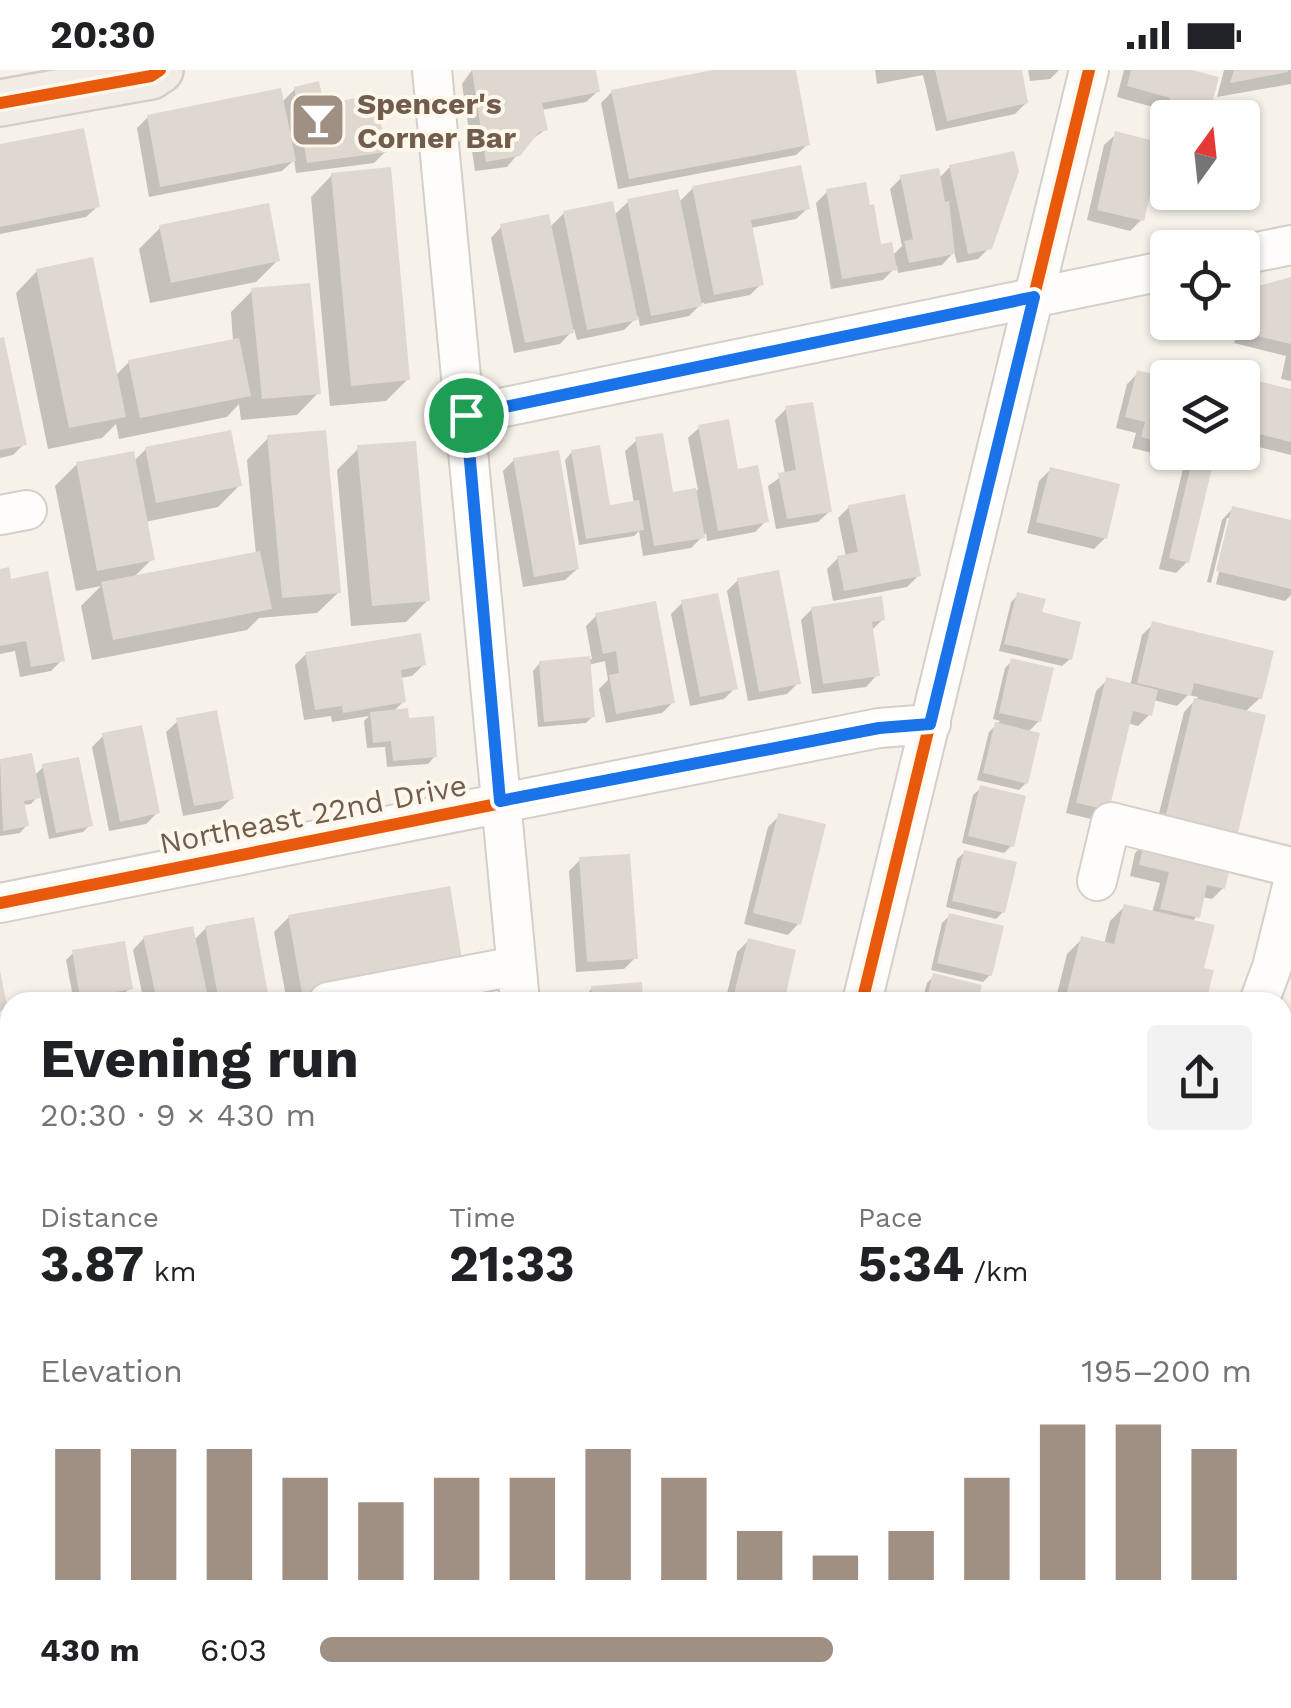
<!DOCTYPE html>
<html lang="en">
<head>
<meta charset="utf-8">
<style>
  :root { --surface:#fff; --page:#f2f2f2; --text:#202124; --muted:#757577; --accent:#a09084 }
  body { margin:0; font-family:"Work Sans",sans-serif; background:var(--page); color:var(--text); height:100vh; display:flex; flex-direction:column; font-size:38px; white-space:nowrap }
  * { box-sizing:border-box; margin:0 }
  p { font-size:32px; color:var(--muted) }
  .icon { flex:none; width:55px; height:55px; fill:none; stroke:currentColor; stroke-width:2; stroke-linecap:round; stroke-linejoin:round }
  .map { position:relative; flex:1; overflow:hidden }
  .sheet { position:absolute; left:0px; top:922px; width:1292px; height:718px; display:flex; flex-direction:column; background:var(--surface); border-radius:30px 30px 0 0; box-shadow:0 2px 8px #0004 }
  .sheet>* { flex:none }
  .needle { width:65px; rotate:15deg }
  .tools { position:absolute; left:1150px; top:30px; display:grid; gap:20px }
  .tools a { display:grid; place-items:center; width:110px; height:110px; border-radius:10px; background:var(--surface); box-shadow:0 2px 8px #0004; font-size:50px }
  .pin { position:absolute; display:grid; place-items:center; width:85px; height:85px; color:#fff; margin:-42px; border:5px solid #fff; border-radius:50%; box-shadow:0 2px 10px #0007 }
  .round { display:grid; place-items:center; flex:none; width:105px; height:105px; border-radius:10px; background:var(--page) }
  .headline { display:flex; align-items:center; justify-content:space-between; height:170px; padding:0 40px }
  h1 { font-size:55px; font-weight:700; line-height:75px }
  .metrics { display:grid; grid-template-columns:repeat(3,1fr); gap:15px; height:170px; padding:10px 40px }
  .metrics div { display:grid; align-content:center }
  .metrics b { font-size:50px; font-weight:700 }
  .metrics small { font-size:28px; font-weight:400 }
  .metrics p { font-size:28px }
  .chart { height:280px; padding:20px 40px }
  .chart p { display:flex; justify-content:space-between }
  .chart svg { width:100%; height:180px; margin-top:10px; stroke:var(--accent); stroke-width:6 }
  ul { padding:0 40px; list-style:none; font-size:32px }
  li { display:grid; grid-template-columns:160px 120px 1fr; align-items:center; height:75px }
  li i { height:25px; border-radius:12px; background:var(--accent) }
  .status { display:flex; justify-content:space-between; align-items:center; height:70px; padding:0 50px; background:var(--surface); direction:ltr }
  .status svg { height:28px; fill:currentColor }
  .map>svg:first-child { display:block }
  .shadow { fill:#0003; fill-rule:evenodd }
  .building { fill:#dfd8d0 }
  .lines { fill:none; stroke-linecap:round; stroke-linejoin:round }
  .minor-casing { stroke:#d5cfc9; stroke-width:42 }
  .major-casing { stroke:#d5cdc7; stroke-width:50 }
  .minor { stroke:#fefdfc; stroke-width:38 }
  .major { stroke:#f1ede6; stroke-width:45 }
  .cycleway-casing { stroke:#fef7ec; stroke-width:19 }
  .cycleway { stroke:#e8590c; stroke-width:12 }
  .route-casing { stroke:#fff; stroke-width:20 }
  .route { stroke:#1a73e8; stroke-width:12 }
  .labels { text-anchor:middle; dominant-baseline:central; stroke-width:8; stroke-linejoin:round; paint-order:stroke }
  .poi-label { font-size:30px; font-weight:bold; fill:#725c4d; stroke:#fef7ec; text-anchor:start }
  .street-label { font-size:30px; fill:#725c4d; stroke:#fef7ec }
</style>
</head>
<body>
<div class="status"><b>20:30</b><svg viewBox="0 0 49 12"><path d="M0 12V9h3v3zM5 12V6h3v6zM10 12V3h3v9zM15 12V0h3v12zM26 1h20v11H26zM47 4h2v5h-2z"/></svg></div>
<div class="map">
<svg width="1291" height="1638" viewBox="0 0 1291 1638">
  <rect width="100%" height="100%" fill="#f6f2ea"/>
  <path class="shadow" d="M472,0H594L598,21L586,32L541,40L545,60L528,72L507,97L475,101L462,14Z
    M726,0H793L808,74L796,85L618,119L601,33L612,22Z
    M875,0H1019L1026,33L1015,44L936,61L923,5L877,14Z
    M1028,0H1059L1050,9L1030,11Z
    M1124,0H1182L1216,9L1206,48H1168V52L1158,49L1160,39L1117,27Z
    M1224,0H1291V14L1217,27Z
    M295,19L385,82L374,93L296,103L294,90L282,101L149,127L137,58L148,47L281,33Z
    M1116,64L1141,150L1130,161L1087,150L1104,75Z
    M0,77L98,136L86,147L0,164Z
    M950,97L990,177L978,189L957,193L954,182L942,195L898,203L897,196L883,210L831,219L816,133L827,122L892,186L902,176L890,119L902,107L938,109Z
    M332,105L408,309L386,331L330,336L311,127Z
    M693,118L808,138L796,149L750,158L761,214L750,225L704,234L703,232L689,246L640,256L638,246L624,260L577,270L574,259L560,274L514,283L491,168L502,156L549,158L564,143L613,146L628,132L678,133Z
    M160,158L278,190L256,212L150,233L139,179Z
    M37,201L115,306L129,292L233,271L231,242L252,221L318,323L297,345L241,350L239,334L227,347L119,369L116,354L102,368L48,379L16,223Z
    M1291,210V311L1281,309L1286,286L1234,273L1247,230L1259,218Z
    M0,271L24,374L13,385L0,388Z
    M1138,303L1168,311V382H1183L1177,389L1132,378L1136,363L1116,358L1127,314Z
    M1254,312L1291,321V385L1242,373V326Z
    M786,339L830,441L818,452L776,459L768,416L785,404L775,350Z
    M700,357L766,451L755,462L707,471L706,463L691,478L643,486L639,461L634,466L579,475L565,390L572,382L608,438L634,434L625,381L637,370L671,425L698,420L688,368Z
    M268,368L339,522L317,543L259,548L247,560L92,590L81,536L101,516L76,521L55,416L77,394L133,392L146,379L239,416L218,437L145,452L152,489L132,509L256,485L247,390Z
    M359,378L428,530L406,552L351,556L337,400Z
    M1187,382H1213L1187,492L1176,503L1159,499Z
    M514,390L577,499L565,510L523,517L503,401Z
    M1050,400L1105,468L1094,479L1027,463L1039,411Z
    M849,437L918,506L907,517L833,531L827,499L838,488L846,487L838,448Z
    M1233,438L1291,453V525L1285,531L1207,512L1222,450ZM1227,448H1232L1216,514L1211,513Z
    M0,502L62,590L51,601L20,607L15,581L0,584Z
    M738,510L798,613L787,624L748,631L727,521Z
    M1018,525L1039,544L1070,589L1062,596L999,581L1011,532Z
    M682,533L735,618L724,629L690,636L671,544Z
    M812,539L883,549L871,561L877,605L866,617L812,624L801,550Z
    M597,545L673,632L662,643L606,653L599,619L608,610L605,591L588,595L593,646L586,653L538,657L533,601L540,593L592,589L586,556Z
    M1153,554L1260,628L1245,642L1154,764L1184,642L1198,627L1188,625L1177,636L1153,630L1149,645L1138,656L1127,653L1095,750L1066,743L1096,621L1107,610L1130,616L1142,565Z
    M306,584L423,595L412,606L400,608L404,631L393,642L406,651L435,686L428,694L387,697L385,677L367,678L364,651L369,646L332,652L331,646L304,650L295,595Z
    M1012,591L1039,651L1028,662L1026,713L1019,720L977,710L989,662L1000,651L993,649L1005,598Z
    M178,651L232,728L220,739L183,746L166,662Z
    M103,666L157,743L146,754L109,761L92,677Z
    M30,686L34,706L43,697L90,755L83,762L49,769L40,724L31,734L23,735L27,755L20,763L0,766V692Z
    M981,718L1011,776L1004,783L962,773L973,725Z
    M779,746L799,853L788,865L744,854L768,757Z
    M1146,772L1223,818L1212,829L1202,827L1197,846L1192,852L1201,900L1211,902L1204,932H1055L1067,884L1082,869L1104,874L1110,851L1125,836L1152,843L1160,813L1130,806L1135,783Z
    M965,782L1003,842L996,849L946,837L957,789Z
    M580,790L635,888L624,899L576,902L569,801Z
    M949,846L990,905L983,912L931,900L942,853Z
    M289,847L446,909L311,932H287L274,862Z
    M206,858L266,928L262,932H144L133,880L144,868L193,871Z
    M748,871L793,882L781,932H725L737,882Z
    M73,883L130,918L123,925L74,932L66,890Z
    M934,906L979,917L975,932H922L927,913Z
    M639,915L641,932H581L592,918Z
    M7,1093L10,1111V1162L0,1166V1095Z
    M10,1297V1389L0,1342V1306Z
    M0,1494L10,1495V1540H0Z
    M629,1630H713L711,1638H632L628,1634Z
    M850,1630H1032L1030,1635L1041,1638H883Z"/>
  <path class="building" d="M472,0H596L600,22L542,33L548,60L539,62L520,86L486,92Z
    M712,0H796L810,75L629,109L611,20Z
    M935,0H1022L1028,33L947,51Z
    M1131,0H1192L1219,7L1208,48L1167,38L1170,28L1127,16Z
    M1234,0H1288V2L1230,13Z
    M319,11L324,35L363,26L375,31L388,82L307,93L294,17Z
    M281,18L296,91L160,117L147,45Z
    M84,58L100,137L0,157V74Z
    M1115,61L1162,73L1144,151L1097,140Z
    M1014,81L1019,101L992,179L968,184L949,95Z
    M801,95L810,139L751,150L764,215L714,225L692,116Z
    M391,97L410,310L351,316L331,103Z
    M939,98L945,132L949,131L955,184L909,193L904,171L913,169L900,105Z
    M866,112L870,135L874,134L881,174L892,172L897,200L842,209L826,119Z
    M678,119L702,236L651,246L627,129Z
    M613,131L638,250L587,260L563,141Z
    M269,133L280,191L171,213L159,155Z
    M549,144L574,263L525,273L500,154Z
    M93,187L126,347L69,358L36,199Z
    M1291,207V274L1244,263L1258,216Z
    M310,213L321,324L262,329L251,218Z
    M4,267L27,375L0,380V268Z
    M239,268L251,326L140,348L128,290Z
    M1137,300L1168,308V374L1141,367L1145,352L1125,347Z
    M1214,300L1237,306V308H1212Z
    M1254,310L1291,319V372L1242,360Z
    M813,332L832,442L787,449L778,403L796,400L785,336Z
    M729,349L738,399L758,395L769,452L718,461L698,355Z
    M231,360L242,416L156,433L145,377Z
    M326,360L341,523L282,528L267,365Z
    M663,363L673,422L696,418L705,468L654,476L635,367Z
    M416,371L430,531L372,536L357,375Z
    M600,375L610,435L639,430L644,460L586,469L571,380Z
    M559,380L579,499L534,507L513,388Z
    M134,381L155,490L97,501L76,392Z
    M1194,382H1216L1189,493L1169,488Z
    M1050,397L1120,414L1107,469L1036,452Z
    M905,424L921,506L844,521L837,486L858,482L848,435Z
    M1232,436L1291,450V519L1216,501Z
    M260,481L272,539L113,570L101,512Z
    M9,497L11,509L48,501L65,591L31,597L26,571L0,576V499Z
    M779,500L801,614L759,622L737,508Z
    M1017,522L1046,529L1042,542L1081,552L1072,590L1004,574Z
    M718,523L738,619L700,627L681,530Z
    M882,526L885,550L872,552L880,606L823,614L811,537Z
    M656,531L675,633L616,644L609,605L619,603L616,581L603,584L595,543Z
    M1152,551L1274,581L1262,629L1194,613L1191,626L1137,613Z
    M421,563L426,595L401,600L406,632L343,643L342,636L315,640L305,582Z
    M590,586L595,647L544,652L539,591Z
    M1011,588L1054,598L1041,652L999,643Z
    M1106,607L1158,620L1152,646L1133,641L1109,740L1076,733Z
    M1194,628L1266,645L1236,771L1164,753Z
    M408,638L409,648L434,646L437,687L393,691L391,671L373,673L370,642Z
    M217,640L234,729L194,736L176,648Z
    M995,652L1040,663L1028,714L983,703Z
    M142,655L160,743L120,752L102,663Z
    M32,683L41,728L24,731L29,756L3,761L0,689Z
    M79,687L93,756L56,763L42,694Z
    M980,715L1026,726L1014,777L968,766Z
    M778,743L826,754L801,855L753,843Z
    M1145,769L1232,789L1225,819L1207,815L1200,848L1160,839L1169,802L1139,795Z
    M964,780L1017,792L1005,843L952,831Z
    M630,784L638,889L587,892L579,787Z
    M450,816L463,895L302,923L288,845Z
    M1124,834L1215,855L1204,898L1214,900L1206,932L1065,930L1081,866L1114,874Z
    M949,843L1004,856L992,906L937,893Z
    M254,847L269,929L219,932L205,856Z
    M193,856L209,932H157L143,866Z
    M748,868L796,880L784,932H732Z
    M125,871L133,919L80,928L72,880Z
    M0,901L8,940L0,941Z
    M933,903L982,915L978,932H926Z
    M642,912L643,932H593L591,916Z
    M9,1090L10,1157L0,1159V1092Z
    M0,1492H10V1534H0Z
    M1282,1607L1291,1609V1638H1178L1180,1630H1282Z
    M641,1630H673L671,1638Z
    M683,1630H716L714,1638Z
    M929,1630H1034L1033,1634L1046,1636L955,1638Z"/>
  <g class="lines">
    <g class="minor-casing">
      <path id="minor" d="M432,0L520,932
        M1242,185L1291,175
        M466,345L1168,200
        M0,445L27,440
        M1097,811L1111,752L1291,797
        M0,833L879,658L931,654
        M328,932L516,896
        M862,932L1089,0
        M1259,932L1272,897L1291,820
        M1282,1054L1291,1066
        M0,1235L10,1233
        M1282,1248L1291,1250
        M1282,1506L1291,1508
        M1282,1596L1291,1598
        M0,1601L10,1602
        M408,1630L409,1638
        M481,1630L588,1636
        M748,1638L750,1630
        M831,1638L832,1630
        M1155,1638L1157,1630"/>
    </g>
    <g class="major-casing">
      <path id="major" d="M0,33L151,6L160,0"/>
    </g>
    <use href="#minor" class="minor"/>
    <use href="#major" class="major"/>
    <g class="cycleway-casing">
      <path id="cycleway" d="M0,33L151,6L160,0
        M0,833L879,658L931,654
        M862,932L1089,0"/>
    </g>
    <use href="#cycleway" class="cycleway"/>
  </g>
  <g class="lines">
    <g class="route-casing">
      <path id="route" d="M1034,227L930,654L879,658L500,731L466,345Z"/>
    </g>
    <use href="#route" class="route"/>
  </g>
  <defs>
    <g id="bar-square" transform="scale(2.875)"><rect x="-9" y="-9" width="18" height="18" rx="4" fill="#a09084" stroke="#fef7ec"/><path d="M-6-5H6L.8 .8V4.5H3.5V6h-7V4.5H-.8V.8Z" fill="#fff"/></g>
  </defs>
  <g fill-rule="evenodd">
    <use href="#bar-square" x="318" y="50"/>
  </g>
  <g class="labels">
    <g class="poi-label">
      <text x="357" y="33">Spencer's<tspan x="357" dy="34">Corner Bar</tspan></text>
    </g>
    <g class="street-label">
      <text transform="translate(313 744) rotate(-11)">Northeast 22nd Drive</text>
    </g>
  </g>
</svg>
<div class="tools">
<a><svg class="needle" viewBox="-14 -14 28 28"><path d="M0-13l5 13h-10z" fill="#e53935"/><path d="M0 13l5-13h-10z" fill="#757577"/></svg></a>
<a><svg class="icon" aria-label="locate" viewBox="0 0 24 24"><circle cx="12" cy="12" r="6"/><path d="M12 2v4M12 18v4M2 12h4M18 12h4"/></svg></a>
<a><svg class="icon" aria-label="layers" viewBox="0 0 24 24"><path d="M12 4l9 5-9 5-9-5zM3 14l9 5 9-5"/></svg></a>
</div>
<div class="pin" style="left:466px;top:345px;background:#1e9e55"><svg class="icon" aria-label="arrive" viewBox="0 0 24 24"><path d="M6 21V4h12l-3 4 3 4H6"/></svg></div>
<section class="sheet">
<div class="headline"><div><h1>Evening run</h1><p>20:30 · 9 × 430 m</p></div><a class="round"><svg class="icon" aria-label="share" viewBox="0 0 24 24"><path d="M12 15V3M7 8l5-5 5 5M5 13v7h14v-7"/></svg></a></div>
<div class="metrics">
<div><p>Distance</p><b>3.87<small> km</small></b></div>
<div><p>Time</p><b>21:33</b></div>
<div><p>Pace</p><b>5:34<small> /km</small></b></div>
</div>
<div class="chart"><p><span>Elevation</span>195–200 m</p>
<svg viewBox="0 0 160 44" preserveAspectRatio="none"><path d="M5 44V12M15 44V12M25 44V12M35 44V19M45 44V25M55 44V19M65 44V19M75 44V12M85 44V19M95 44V32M105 44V38M115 44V32M125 44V19M135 44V6M145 44V6M155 44V12"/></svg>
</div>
<ul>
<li><b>430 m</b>6:03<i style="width:55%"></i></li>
</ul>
</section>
</div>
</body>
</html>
